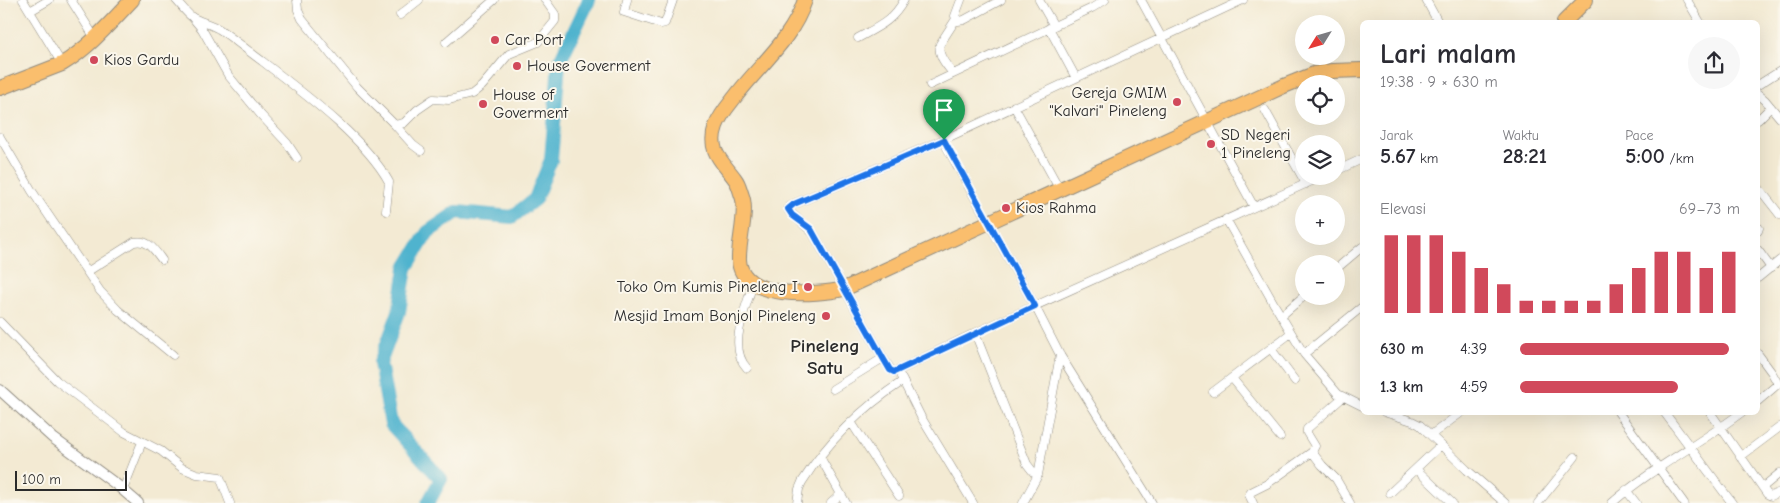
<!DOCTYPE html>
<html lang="id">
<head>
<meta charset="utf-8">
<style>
  :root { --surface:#fff; --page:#f7f7f7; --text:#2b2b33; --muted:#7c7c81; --accent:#d1495b }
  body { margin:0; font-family:"Comic Neue",sans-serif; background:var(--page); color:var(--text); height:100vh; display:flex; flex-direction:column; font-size:19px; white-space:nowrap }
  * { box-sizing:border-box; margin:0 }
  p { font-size:16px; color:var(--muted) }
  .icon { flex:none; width:28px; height:28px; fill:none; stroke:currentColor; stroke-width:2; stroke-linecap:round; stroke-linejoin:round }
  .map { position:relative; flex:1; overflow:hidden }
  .sheet { position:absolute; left:1360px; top:20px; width:400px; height:395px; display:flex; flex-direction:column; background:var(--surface); border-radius:8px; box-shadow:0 5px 20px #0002 }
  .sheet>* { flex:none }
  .needle { width:32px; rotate:233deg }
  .tools { position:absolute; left:1295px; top:15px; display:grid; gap:10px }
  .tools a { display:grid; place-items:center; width:50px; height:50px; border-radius:50%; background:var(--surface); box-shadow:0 5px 20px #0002; font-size:25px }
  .scale { position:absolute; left:15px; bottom:12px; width:112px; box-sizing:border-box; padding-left:5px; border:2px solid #2b2b2b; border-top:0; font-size:14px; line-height:18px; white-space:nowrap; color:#2b2b2b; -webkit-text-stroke:4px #fbf7ec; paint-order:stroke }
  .pin { position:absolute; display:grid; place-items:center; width:42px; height:42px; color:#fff; margin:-51px -21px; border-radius:50% 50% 50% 0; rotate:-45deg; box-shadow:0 0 5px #0007 }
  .pin .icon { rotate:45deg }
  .round { display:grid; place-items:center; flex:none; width:52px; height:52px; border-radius:26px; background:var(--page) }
  .head { display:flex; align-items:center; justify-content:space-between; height:85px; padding:0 20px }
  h1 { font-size:28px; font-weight:700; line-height:38px }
  .metrics { display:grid; grid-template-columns:repeat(3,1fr); gap:8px; height:85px; padding:5px 20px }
  .metrics div { display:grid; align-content:center }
  .metrics b { font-size:21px; font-weight:700 }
  .metrics small { font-size:14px; font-weight:400 }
  .metrics p { font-size:14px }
  .chart { height:140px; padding:10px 20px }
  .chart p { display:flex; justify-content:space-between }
  .chart svg { width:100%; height:90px; margin-top:5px; stroke:var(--accent); stroke-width:6 }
  ul { padding:0 20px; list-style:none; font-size:16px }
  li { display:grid; grid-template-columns:80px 60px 1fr; align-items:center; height:38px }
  li i { height:12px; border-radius:6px; background:var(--accent) }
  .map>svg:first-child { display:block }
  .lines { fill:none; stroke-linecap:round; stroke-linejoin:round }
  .river { stroke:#4fb3ce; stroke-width:14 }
  .minor-casing { stroke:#8f8a7f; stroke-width:9 }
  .tertiary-casing { stroke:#8f8a7f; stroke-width:12 }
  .trunk-casing { stroke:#8f8a7f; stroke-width:16 }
  .minor { stroke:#fff; stroke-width:8 }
  .tertiary { stroke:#fff; stroke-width:10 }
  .trunk { stroke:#fabe6d; stroke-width:14 }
  .route-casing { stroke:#fff; stroke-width:10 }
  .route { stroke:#1a73e8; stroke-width:6 }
  .poi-dot { fill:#d1495b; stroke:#fbf7ec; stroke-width:2 }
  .labels { text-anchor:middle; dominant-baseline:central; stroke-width:4; stroke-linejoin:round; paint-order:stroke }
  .poi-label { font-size:16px; fill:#2b2b2b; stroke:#fbf7ec; text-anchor:start }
  .quarter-label { font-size:19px; font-weight:bold; fill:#2b2b2b; stroke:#fbf7ec }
</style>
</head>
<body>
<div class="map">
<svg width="1780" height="503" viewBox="0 0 1780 503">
  <rect width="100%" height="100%" fill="#fbf7ec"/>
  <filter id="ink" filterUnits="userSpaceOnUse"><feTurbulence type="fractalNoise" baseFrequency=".02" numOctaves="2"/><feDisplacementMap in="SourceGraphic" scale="10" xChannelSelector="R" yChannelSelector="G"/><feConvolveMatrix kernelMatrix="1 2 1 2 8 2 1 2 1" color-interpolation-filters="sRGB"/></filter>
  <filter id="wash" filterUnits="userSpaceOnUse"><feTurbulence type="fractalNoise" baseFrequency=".0096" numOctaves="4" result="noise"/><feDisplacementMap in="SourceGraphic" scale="20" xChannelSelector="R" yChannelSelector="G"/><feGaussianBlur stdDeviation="1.12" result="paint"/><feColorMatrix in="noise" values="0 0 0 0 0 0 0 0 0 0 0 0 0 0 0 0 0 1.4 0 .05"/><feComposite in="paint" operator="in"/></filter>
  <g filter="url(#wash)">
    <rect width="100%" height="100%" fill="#f3ead3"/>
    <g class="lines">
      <path class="river" d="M428,503L441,479L391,424L380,363L399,312L406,268L428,232L457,212L512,217L535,199L551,160L559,63L589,0"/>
    </g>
  </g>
  <g filter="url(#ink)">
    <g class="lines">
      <g class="minor-casing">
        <path id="minor" d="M23,0L62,64
          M71,0L95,38
          M176,0C181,5 186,13 192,17C198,21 211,24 219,29C234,39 248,51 262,61C302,92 365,138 389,182L386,211
          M297,0L298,10L302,19L357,87L395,125L404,123L417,110L433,99L449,100L472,94L482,86L509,54L538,42L555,21V14L545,0
          M627,0L624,12L661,24L665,23L673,0
          M961,0L955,16L958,21L964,20L1001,0
          M1039,0L1054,26
          M1141,0L1254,207
          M1243,0L943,140L794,204L789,207V211L813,233L883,358L891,370L895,372L975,333L1323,176
          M1426,0L1438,22
          M1687,0L1700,22
          M30,11L49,0
          M400,15L419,0
          M192,17L202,29L228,75L260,114L287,143L297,158
          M1049,28L1076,78
          M858,38C878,27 893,21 904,0
          M446,42L494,0
          M953,74C947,65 937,56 940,44L956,19
          M930,85L1092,8L1105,0
          M1758,85L1780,71
          M1758,94L1765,100L1780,118
          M1014,106L1060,190
          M1265,110L1306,184
          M1758,120L1771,107
          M395,125L413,145L421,151
          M0,137L32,191L100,291L118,310L173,355
          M943,140L1035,306L1060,355L1152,503
          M1336,171L1362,159
          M1758,187L1780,215
          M1226,219L1274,304L1304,354L1338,394L1362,406
          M1758,231L1759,228
          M1758,250L1771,268
          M1336,269L1362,247
          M87,272L134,242C148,239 154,249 162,260
          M1758,278L1780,260
          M1281,316L1304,296
          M0,322L57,381L124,432L161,451L182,468L197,474L220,477L230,503
          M975,333L1027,464L1034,473L1038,475L1060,355
          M1271,349L1295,381
          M1304,354L1362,307
          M1758,354L1772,373L1778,384L1758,401
          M747,368C727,347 746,308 753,284
          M901,377L921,417L973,503
          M1232,378L1280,437
          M833,389L883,358
          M1213,392L1291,333
          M1342,398L1307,429V433L1315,446L1312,452L1322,465L1336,479L1350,503
          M1384,412L1412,421L1420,425L1467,470L1505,503
          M1618,412L1684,503
          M1664,412L1732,503
          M1710,412L1767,494L1771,496L1780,492
          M851,422L899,496
          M1431,435L1462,412
          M820,457L846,503
          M1740,457L1780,427
          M1416,469L1452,503
          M1763,487L1780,473
          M123,490L142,442
          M1626,490L1636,503
          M1390,493L1441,445
          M797,503L799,489L802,482C828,441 863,407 903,381
          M831,503L841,494
          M1023,503L1038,475
          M1253,503L1249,495L1251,492L1267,484L1312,452
          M1538,503L1575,457
          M1612,503C1652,468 1700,444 1742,412"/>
      </g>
      <g class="tertiary-casing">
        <path id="tertiary" d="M0,390L53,438L117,485L138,503"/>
      </g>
      <g class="trunk-casing">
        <path id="trunk" d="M805,0C792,40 759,65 735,97C728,106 720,115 716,126C707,151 722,161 735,179C739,184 740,191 742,196C748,212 738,242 739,260C741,301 817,295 844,289L1284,86L1314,74L1332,71L1362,70
          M1564,22L1586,0
          M0,88L62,64C89,48 110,23 132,0"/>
      </g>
      <use href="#minor" class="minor"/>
      <use href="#tertiary" class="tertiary"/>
      <use href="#trunk" class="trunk"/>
    </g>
  </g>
  <g class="lines" filter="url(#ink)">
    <g class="route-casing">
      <path id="route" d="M944,140L1035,306L894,372L890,370L883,358L811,229L792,215L788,209L794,204Z"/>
    </g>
    <use href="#route" class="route"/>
  </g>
  <g class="poi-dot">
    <circle cx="495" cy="40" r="5"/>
    <circle cx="94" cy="60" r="5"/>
    <circle cx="517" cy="66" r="5"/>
    <circle cx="1177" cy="102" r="5"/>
    <circle cx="483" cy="104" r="5"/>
    <circle cx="1211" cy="144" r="5"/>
    <circle cx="1006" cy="208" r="5"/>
    <circle cx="808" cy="287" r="5"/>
    <circle cx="826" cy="316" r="5"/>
  </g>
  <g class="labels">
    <g class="poi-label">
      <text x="505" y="40">Car Port</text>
      <text x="104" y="60">Kios Gardu</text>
      <text x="527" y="66">House Goverment</text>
      <text x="1167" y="93" text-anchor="end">Gereja GMIM<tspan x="1167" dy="18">"Kalvari" Pineleng</tspan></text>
      <text x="493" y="95">House of<tspan x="493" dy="18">Goverment</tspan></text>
      <text x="1221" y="135">SD Negeri<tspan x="1221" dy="18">1 Pineleng</tspan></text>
      <text x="1016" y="208">Kios Rahma</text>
      <text x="798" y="287" text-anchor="end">Toko Om Kumis Pineleng I</text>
      <text x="816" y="316" text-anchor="end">Mesjid Imam Bonjol Pineleng</text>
    </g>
    <g class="quarter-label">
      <text x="825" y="346">Pineleng<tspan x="825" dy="22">Satu</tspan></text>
    </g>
  </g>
</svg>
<div class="tools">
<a><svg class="needle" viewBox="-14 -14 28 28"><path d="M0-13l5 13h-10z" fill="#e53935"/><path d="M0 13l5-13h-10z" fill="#7c7c81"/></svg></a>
<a><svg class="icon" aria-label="locate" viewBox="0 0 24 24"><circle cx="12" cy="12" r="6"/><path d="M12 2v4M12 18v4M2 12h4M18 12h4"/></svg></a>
<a><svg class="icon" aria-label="layers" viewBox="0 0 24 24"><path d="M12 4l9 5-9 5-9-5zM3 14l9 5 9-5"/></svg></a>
<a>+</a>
<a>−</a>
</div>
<div class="scale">100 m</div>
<div class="pin" style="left:944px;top:140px;background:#1e9e55"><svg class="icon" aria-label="arrive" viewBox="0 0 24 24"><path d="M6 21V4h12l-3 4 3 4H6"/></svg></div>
<section class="sheet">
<div class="head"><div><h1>Lari malam</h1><p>19:38 · 9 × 630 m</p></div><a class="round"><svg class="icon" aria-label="share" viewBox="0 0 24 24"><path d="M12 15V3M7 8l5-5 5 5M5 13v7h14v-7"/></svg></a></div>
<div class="metrics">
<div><p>Jarak</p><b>5.67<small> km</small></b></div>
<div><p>Waktu</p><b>28:21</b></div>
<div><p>Pace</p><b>5:00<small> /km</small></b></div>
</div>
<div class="chart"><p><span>Elevasi</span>69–73 m</p>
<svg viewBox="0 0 160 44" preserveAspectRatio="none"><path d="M5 44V6M15 44V6M25 44V6M35 44V14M45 44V22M55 44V30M65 44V38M75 44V38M85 44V38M95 44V38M105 44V30M115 44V22M125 44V14M135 44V14M145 44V22M155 44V14"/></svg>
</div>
<ul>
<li><b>630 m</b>4:39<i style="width:95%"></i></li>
<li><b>1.3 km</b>4:59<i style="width:72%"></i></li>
</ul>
</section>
</div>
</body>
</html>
